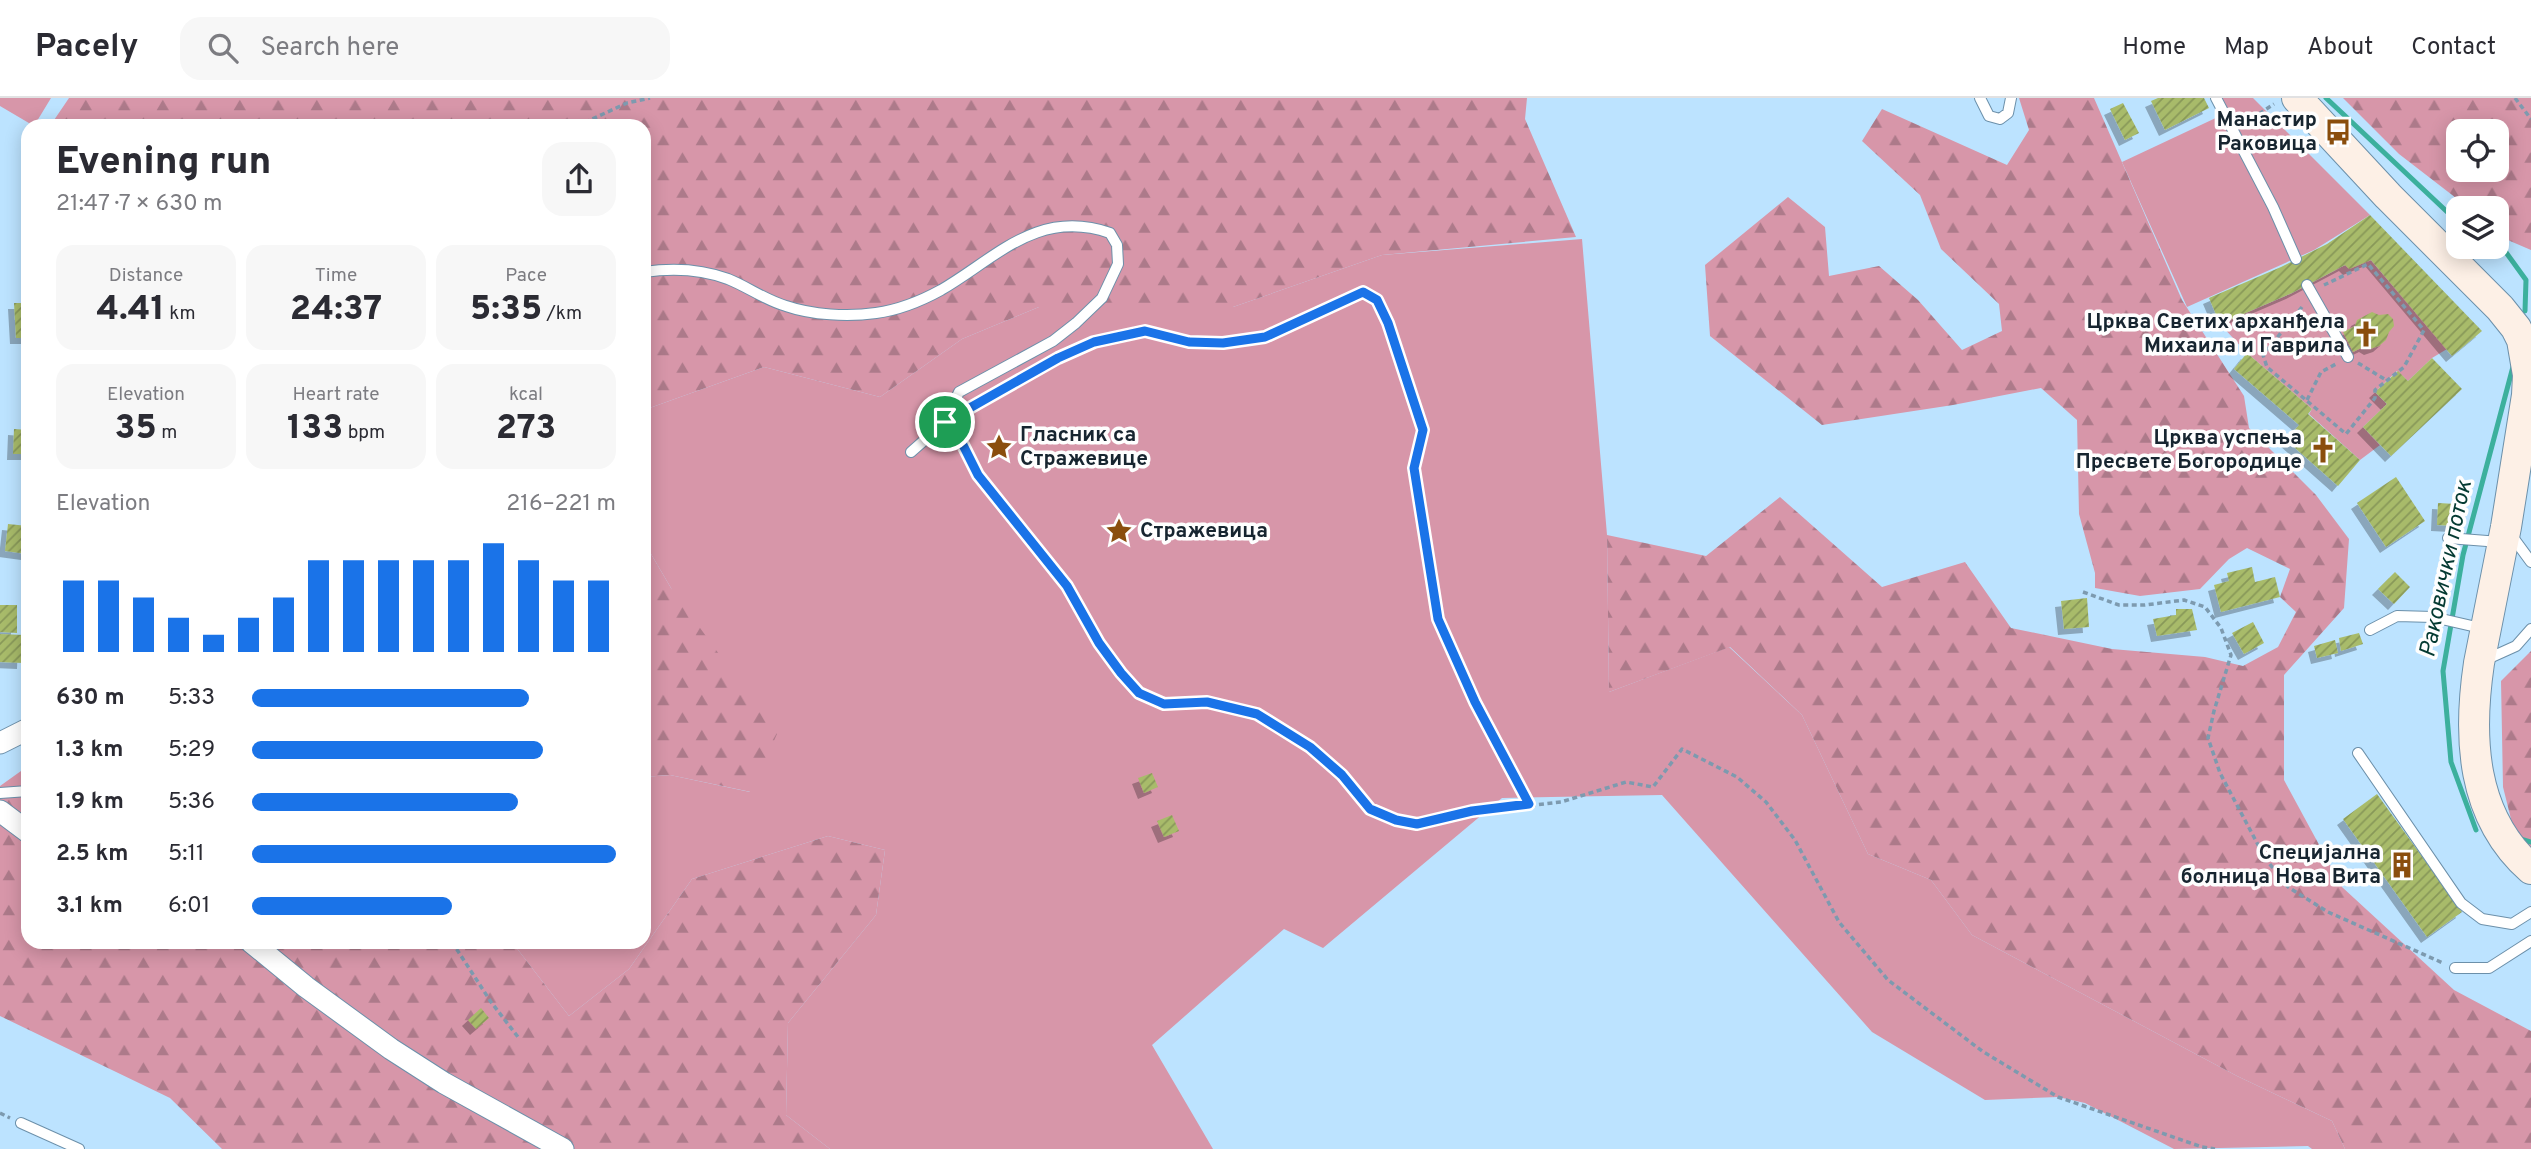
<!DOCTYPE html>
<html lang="en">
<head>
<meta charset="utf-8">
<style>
  :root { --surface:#fff; --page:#f7f7f7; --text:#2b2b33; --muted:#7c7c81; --line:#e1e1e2; --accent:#1a73e8 }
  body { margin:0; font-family:Overpass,sans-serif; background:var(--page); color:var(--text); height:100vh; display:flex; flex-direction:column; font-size:26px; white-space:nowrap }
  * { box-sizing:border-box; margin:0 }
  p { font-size:23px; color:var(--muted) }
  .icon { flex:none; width:38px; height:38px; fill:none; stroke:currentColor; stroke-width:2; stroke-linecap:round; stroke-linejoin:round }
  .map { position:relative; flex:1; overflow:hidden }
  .sheet { position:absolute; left:21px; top:21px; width:630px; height:830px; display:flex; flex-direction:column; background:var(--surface); border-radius:21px; box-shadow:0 4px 18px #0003 }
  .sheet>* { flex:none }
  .controls { position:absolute; left:2446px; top:21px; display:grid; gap:14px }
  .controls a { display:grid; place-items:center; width:63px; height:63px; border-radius:14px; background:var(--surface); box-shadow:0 4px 18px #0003; font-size:35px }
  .pin { position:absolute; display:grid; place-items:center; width:60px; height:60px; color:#fff; margin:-30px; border:4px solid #fff; border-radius:50%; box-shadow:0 2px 7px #0007 }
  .round { display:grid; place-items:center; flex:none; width:74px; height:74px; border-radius:21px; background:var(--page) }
  .summary { display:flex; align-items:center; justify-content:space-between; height:119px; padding:0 35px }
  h1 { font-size:38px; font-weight:800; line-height:52px }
  .metrics { display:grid; grid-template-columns:repeat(3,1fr); gap:10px; height:119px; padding:7px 35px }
  .metrics div { display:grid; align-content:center; border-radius:18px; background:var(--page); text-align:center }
  .metrics b { font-size:35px; font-weight:800 }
  .metrics small { font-size:19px; font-weight:400 }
  .metrics p { font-size:19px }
  .chart { height:196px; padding:14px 35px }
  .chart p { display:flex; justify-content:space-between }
  .chart svg { width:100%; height:126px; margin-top:7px; stroke:var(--accent); stroke-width:6 }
  ul { padding:0 35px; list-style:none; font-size:23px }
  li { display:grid; grid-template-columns:112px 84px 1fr; align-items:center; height:52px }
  li i { height:18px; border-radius:9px; background:var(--accent) }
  header { display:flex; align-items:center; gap:42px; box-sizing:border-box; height:98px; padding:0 35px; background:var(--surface); border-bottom:2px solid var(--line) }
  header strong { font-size:33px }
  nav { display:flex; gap:38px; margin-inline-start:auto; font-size:24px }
  .search { width:490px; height:63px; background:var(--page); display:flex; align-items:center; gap:18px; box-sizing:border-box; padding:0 24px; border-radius:21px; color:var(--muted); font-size:26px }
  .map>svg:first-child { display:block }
  .green { fill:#d796a9 }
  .forest { fill:url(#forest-firs); fill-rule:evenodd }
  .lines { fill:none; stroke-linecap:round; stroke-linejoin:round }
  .stream { stroke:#3cb09d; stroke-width:5 }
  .building { fill:url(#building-hatch); filter:url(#shadow) }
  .service-casing { stroke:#6c90aa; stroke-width:12 }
  .minor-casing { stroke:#6c90aa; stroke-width:23 }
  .secondary-casing { stroke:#6c90aa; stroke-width:32 }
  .path { stroke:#7d9aaf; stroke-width:3.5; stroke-dasharray:5 3.5; stroke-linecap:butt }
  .service { stroke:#fff; stroke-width:10 }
  .minor { stroke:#fff; stroke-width:21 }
  .secondary { stroke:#fdf0e6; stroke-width:30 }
  .route-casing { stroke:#fff; stroke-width:14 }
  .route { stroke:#1a73e8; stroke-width:9 }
  .labels { text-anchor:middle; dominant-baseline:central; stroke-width:7; stroke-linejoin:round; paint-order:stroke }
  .poi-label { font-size:21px; font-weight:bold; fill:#172530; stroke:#fefefe; text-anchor:end }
  .water-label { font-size:23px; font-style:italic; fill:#043a32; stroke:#fefefe }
</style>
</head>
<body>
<header>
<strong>Pacely</strong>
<div class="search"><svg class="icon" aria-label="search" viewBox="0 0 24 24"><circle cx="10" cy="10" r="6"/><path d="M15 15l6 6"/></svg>Search here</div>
<nav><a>Home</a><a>Map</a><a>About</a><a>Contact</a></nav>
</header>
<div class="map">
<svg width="2531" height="1051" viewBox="0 0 2531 1051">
  <defs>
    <pattern id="forest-firs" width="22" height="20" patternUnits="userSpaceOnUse" patternTransform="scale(1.75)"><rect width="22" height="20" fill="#d796a9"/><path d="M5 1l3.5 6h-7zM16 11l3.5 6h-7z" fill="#ad7a8a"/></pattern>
    <pattern id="building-hatch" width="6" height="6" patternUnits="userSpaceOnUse" patternTransform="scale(1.75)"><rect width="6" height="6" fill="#a8bb6b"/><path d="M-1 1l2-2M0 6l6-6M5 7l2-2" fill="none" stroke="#889858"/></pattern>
    <filter id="shadow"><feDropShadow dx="-6" dy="6" stdDeviation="0" flood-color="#0004"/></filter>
  </defs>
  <rect width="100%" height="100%" fill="#bce3ff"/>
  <path class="green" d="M0,0H51L34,28L0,8Z
    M2212,0H2253L2370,117L2314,152L2187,209L2122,64L2220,18Z
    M1582,141L1607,437L1609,594L1729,549L1802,617L1868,756L1931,782L1972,837L2237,978L2332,1023L2345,1051H2312L2308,1048L2174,1051L2085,1005L2058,999L1985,1002L1872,934L1662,697L1502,700L1323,850L1284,831L1152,947L1213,1051H830L786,1017L788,925L876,817L885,752L828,738L692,781L629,871L569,918L512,844H644V679L670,677L750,694L671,490L644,444V312L764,269L880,299L962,241L1039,209H1233L1382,157Z
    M2371,162L2447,251L2432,260L2408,283L2397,273L2375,294L2387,306L2363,329L2380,347L2360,362L2309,316L2312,311L2247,255L2220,226L2292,195L2345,167Z"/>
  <path class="forest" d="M69,0H1527L1525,21L1576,139L1382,157L1233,209H1039L962,241L880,299L764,269L644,312V28H50Z
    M2019,0H2094L2182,202L2244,298L2249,330L2316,397L2349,441L2344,510L2284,577V682L2342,789L2454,892L2531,933V1051H2345L2332,1023L2237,978L1972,837L1931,782L1868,756L1802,617L1730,549L1609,594L1607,437L1706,458L1780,399L1882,489L1965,464L2011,530L2112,551L2205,559L2243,568L2278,549L2296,514L2280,499L2290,471L2247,450L2229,461L2200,491L2140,498L2095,490V475L2079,416L2077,322L2041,290L1953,307L1822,327L1710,238L1705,167L1788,99L1825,129L1829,178L1879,168L1918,202L1962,252L2002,233L1999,206L1941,151L1920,97L1862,43L1882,11L2007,67L2029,32Z
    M2343,0H2531V152L2510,143L2497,133V110H2469L2399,56ZM2459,33H2497V72H2459Z
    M644,444L671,490L777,636L751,694L670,677L644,679Z
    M2531,553V751L2513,729L2503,689L2501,583Z
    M28,668V844H512L569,918L629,871L692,781L828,738L885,752L876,817L788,925L786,1017L830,1051H222L170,1000L0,918V688Z"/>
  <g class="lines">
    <path class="stream" d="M2326,0L2459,125
      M2497,149L2505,153L2526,182L2525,213
      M2476,732L2451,664L2443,573L2463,457L2514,265
      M2517,740L2531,744"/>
  </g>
  <path class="building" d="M2158,0H2204L2209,10L2165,32L2151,3Z
    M2123,5L2139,35L2125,42L2110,11Z
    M2370,117L2482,233L2452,258L2371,162L2349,171L2345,167L2292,195L2220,226L2209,200L2281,169L2327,146Z
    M14,205H28V240H16Z
    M2372,214L2379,217L2388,216L2393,221L2394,228L2389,234L2386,242L2379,248L2370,251L2365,248L2353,254L2343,234L2355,228L2357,222Z
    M2247,255L2312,311L2308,316L2360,362L2338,388L2286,342L2299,327L2234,271Z
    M2432,260L2462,291L2391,358L2363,329L2387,306L2375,294L2398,273L2408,283Z
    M14,331L28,332V356H13Z
    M2396,379L2425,423L2386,449L2357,405Z
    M2438,405L2456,406V428L2437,427Z
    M8,426L28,428L27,456L5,453Z
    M2252,469L2255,484L2275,479L2280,499L2221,514L2214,487L2229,483L2227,475Z
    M2395,474L2410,489L2394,506L2378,491Z
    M2087,500L2089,529L2064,531L2061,503Z
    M0,507H17V535L0,534Z
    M2176,511H2192L2197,532L2157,538L2153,521L2176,517Z
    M2253,524L2264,545L2244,556L2232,535Z
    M2359,535L2363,546L2341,553L2339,540Z
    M0,536L24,537L23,565L0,564Z
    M2335,542L2338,555L2317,560L2314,548Z
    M1152,675L1158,689L1144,695L1138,680Z
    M2377,696L2462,814L2427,839L2343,721Z
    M1172,717L1179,733L1164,739L1157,723Z
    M481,910L489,920L476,931L468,922Z"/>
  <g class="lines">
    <g class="service-casing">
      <path id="service" d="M1980,0L1989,18L2000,21L2008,15L2011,0
        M2216,0L2273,109L2296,161
        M644,174C671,170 701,171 728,181C748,189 765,202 786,208C812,217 848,219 876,215C898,212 921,203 941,192C996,160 1038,110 1110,135L1117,147L1118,166L1102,200L1076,225L1053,243L959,294L945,324L962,345L978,377L1067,488
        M2307,187L2348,259
        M911,354L945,324
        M2509,434L2531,464
        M2448,440L2500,444
        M2370,532L2397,518L2433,519L2485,531
        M2485,562L2516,548L2531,531
        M2358,655L2461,805L2482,821L2512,826L2531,814
        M0,695L28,693
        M2455,870H2489L2531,843
        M21,1025L79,1051"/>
    </g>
    <g class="minor-casing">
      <path id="minor" d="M0,645L28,631
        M0,713L28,734
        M251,844L306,889L391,951L444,985L563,1051"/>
    </g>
    <g class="secondary-casing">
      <path id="secondary" d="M2297,0L2388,98L2500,210L2516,230L2522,242L2528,277L2527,297L2506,429L2479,565C2468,639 2471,718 2531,771"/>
    </g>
    <path class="path" d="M2515,0L2531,21
      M2245,25L2274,6
      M577,28L627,5L650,0
      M2302,209L2263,257L2267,269L2346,336L2375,300V292L2404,269L2424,232L2368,166L2324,187
      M2358,265L2386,282
      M2307,302L2321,274L2336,266
      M968,312L1058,260L1094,244L1145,233L1189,244L1223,245L1265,239L1363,194L1377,202L1388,225L1423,332L1414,370L1438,521L1475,604L1529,706
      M2083,494L2119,507H2145L2184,502L2205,509L2221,530L2231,557L2214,613L2208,640L2220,675L2265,760L2288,789L2328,814L2443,865
      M1073,499L1099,545L1121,575L1139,595L1164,606L1207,604L1257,616L1310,649L1342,677L1370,711L1396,722L1417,726L1472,714L1561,704L1626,684L1653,689L1682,651L1737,679L1766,704L1795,742L1839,824L1888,882L1982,953L2058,999L2202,1049L2215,1051
      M452,844L491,904L518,939
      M0,1015L10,1020"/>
    <use href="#service" class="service"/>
    <use href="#minor" class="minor"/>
    <use href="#secondary" class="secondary"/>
  </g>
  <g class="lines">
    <g class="route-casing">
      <path id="route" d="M1363,194L1377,202L1388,225L1423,332L1414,370L1438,521L1475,604L1529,706L1472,713L1417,726L1396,722L1370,711L1342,677L1310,649L1257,616L1207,604L1164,606L1139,595L1121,575L1099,545L1067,488L978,377L962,345L945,324L1058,260L1094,244L1145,233L1189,244L1223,245L1265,239Z"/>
    </g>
    <use href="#route" class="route"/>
  </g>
  <defs>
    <g id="bus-bare" transform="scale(2.1)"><path d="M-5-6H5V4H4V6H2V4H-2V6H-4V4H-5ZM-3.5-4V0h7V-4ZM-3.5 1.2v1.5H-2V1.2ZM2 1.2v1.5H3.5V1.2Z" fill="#8a4e0d" stroke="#fefefe" stroke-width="2.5" paint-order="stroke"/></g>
    <g id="church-bare" transform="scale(2.1)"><path d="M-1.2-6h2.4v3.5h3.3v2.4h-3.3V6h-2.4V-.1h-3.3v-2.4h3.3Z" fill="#8a4e0d" stroke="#fefefe" stroke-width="2.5" paint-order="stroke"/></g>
    <g id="sight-bare" transform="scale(2.1)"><path d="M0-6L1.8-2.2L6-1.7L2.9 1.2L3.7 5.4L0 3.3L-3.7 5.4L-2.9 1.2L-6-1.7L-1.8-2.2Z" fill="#8a4e0d" stroke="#fefefe" stroke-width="2.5" paint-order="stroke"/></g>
    <g id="building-bare" transform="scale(2.1)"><path d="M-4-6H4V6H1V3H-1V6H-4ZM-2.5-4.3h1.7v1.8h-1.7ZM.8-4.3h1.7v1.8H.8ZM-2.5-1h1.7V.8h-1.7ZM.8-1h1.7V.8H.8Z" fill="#8a4e0d" stroke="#fefefe" stroke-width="2.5" paint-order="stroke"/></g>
  </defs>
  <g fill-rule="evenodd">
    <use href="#bus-bare" x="2338" y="34"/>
    <use href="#church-bare" x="2366" y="236"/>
    <use href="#sight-bare" x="999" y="349"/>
    <use href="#church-bare" x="2323" y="352"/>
    <use href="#sight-bare" x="1119" y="433"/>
    <use href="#building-bare" x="2402" y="767"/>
  </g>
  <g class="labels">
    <g class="poi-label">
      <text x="2317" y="22">Манастир<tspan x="2317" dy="24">Раковица</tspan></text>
      <text x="2345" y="224">Црква Светих арханђела<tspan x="2345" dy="24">Михаила и Гаврила</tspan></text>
      <text x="1020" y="337" text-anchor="start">Гласник са<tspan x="1020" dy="24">Стражевице</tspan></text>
      <text x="2302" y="340">Црква успења<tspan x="2302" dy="24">Пресвете Богородице</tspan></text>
      <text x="1140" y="433" text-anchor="start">Стражевица</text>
      <text x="2381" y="755">Специјална<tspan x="2381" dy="24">болница Нова Вита</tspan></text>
    </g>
    <g class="water-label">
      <text transform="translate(2447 471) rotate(-78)">Раковички поток</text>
    </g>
  </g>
</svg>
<div class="controls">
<a><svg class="icon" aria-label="locate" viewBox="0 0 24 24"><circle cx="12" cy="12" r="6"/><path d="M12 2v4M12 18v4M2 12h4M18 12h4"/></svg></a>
<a><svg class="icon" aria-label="layers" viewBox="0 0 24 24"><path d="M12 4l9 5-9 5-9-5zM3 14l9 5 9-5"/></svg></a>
</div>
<div class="pin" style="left:945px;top:324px;background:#1e9e55"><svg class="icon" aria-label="arrive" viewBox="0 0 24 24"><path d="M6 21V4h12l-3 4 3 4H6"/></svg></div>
<section class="sheet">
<div class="summary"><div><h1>Evening run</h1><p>21:47 · 7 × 630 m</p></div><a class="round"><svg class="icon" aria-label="share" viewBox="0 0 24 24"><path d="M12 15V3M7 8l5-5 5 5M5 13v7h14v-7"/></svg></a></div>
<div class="metrics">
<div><p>Distance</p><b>4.41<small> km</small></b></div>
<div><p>Time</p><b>24:37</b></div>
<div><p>Pace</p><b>5:35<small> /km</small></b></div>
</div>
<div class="metrics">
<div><p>Elevation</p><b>35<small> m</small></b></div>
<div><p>Heart rate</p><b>133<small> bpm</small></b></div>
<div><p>kcal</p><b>273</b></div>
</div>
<div class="chart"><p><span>Elevation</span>216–221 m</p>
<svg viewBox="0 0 160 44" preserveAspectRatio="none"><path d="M5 44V19M15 44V19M25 44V25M35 44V32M45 44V38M55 44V32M65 44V25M75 44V12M85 44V12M95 44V12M105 44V12M115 44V12M125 44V6M135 44V12M145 44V19M155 44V19"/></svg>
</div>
<ul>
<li><b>630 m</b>5:33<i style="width:76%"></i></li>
<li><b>1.3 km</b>5:29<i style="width:80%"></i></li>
<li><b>1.9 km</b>5:36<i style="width:73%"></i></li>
<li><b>2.5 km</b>5:11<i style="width:100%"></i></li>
<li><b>3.1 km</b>6:01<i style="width:55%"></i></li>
</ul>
</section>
</div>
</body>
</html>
